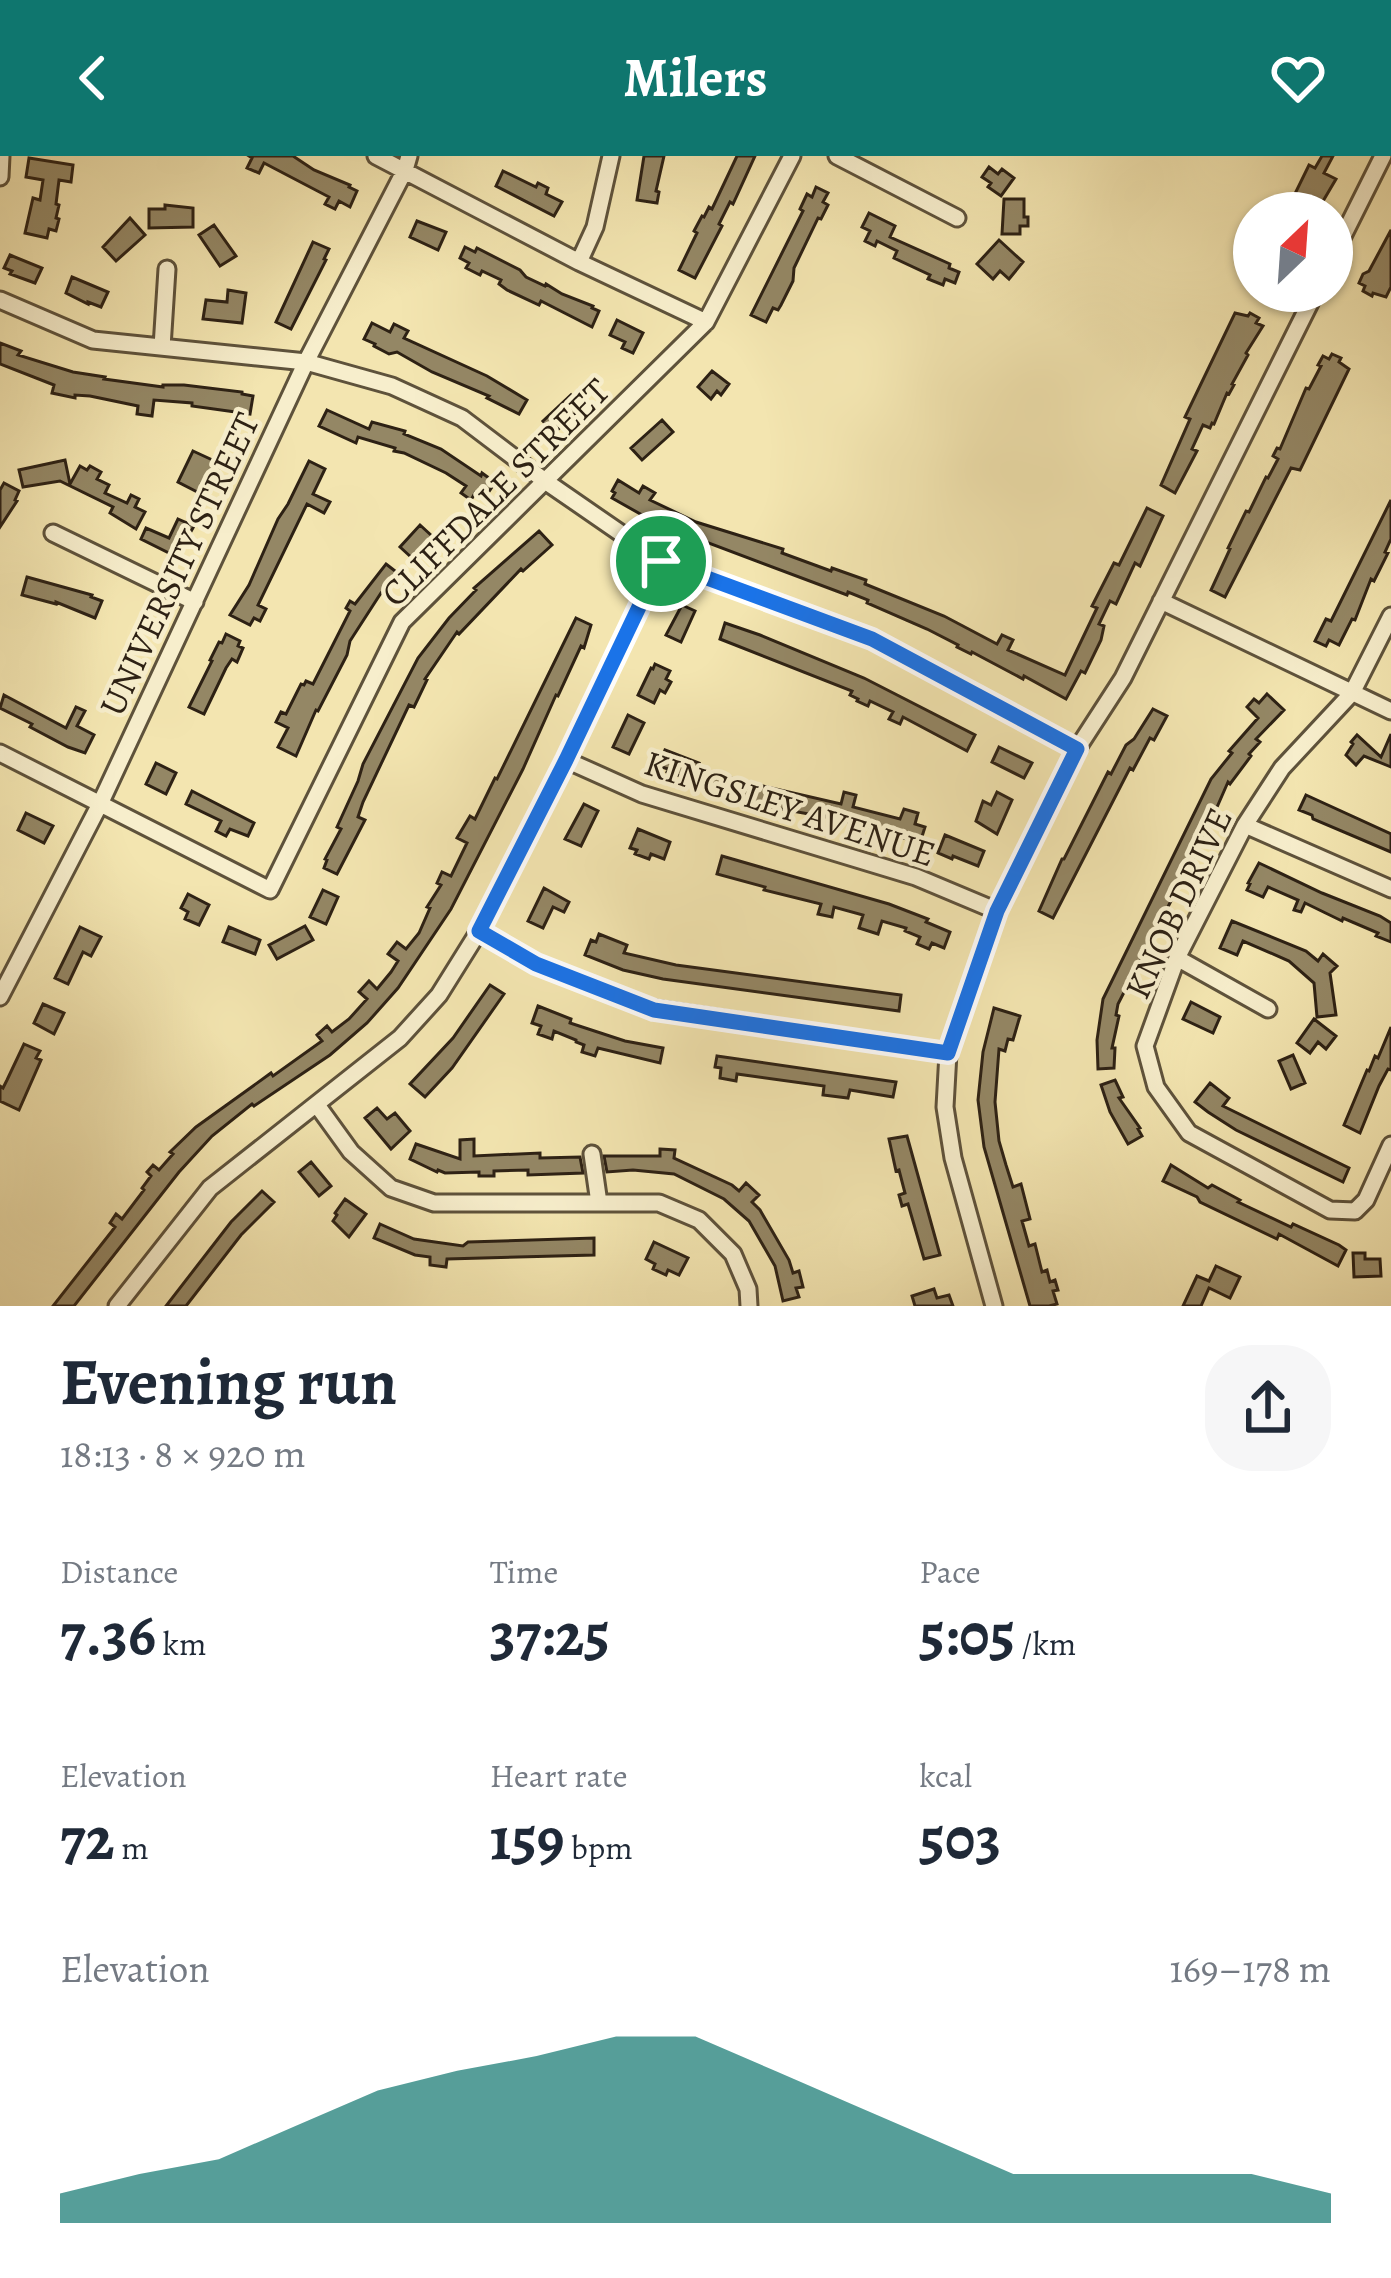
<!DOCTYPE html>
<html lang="en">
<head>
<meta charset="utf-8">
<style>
  :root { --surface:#fff; --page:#f6f6f7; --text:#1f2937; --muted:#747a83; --accent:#0f766e }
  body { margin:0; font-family:Alegreya,serif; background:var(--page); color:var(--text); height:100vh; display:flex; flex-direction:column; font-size:45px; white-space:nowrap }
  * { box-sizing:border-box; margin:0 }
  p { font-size:39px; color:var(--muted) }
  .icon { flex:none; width:66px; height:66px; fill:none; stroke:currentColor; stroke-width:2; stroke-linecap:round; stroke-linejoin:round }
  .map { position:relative; height:1150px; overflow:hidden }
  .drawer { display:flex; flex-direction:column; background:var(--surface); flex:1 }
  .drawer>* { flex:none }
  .needle { width:78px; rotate:25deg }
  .controls { position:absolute; left:1233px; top:36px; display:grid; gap:24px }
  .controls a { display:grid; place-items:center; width:120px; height:120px; border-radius:50%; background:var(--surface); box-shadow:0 3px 9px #0004; font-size:60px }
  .pin { position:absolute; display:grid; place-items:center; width:102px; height:102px; color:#fff; margin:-51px; border:6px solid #fff; border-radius:50%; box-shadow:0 3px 12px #0007 }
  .round { display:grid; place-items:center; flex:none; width:126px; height:126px; border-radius:48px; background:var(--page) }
  .overview { display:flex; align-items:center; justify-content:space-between; height:204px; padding:0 60px }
  h1 { font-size:66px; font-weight:700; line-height:90px }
  .stats { display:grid; grid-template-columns:repeat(3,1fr); gap:18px; height:204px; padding:12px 60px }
  .stats div { display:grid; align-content:center }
  .stats b { font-size:60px; font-weight:700 }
  .stats small { font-size:33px; font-weight:400 }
  .stats p { font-size:33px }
  .chart { height:336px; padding:24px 60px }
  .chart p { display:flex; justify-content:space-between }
  .chart svg { width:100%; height:216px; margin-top:12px; fill:var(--accent); opacity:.7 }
  header { display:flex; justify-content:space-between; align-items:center; height:156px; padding:0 60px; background:var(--accent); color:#fff; font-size:54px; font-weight:700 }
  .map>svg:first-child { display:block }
  .building { fill:#948765; stroke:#2d2114; stroke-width:3 }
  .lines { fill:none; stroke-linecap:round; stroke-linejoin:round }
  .minor-casing { stroke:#5e523b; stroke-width:21 }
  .minor { stroke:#f7eecc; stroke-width:15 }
  .route-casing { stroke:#fff; stroke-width:24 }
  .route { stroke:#1a73e8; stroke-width:15 }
  .labels { text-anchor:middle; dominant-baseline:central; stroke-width:9; stroke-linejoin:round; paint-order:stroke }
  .street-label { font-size:36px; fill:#2d2114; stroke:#f7eecc }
</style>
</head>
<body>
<header><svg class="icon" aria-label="back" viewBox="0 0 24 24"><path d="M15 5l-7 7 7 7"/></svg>Milers<svg class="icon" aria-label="heart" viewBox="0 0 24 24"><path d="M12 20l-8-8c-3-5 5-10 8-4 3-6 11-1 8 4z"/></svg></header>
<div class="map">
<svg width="1391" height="1150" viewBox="0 0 1391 1150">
  <rect width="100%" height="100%" fill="#f3e5b0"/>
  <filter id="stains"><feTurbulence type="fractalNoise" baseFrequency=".00167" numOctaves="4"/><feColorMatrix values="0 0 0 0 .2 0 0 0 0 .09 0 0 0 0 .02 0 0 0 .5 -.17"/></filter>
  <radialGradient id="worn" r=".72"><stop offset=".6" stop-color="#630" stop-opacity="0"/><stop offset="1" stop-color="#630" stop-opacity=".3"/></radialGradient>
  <path class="building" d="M249,0H293L314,14L350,29L349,31L357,35L350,51L339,45L335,53L325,48L329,41L264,7L259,17L247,12L252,2Z
    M644,0H664L656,35L659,36L657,47L637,44Z
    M737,0H755L733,48L730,46L719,68L722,70L695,122L679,114L697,77L694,75L702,60L704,61L709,51L712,53Z
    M1322,0H1333L1324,17L1336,23L1316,57H1294L1287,54L1309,9L1315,12Z
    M29,2L73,9L71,26L59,24L56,48L59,49L56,62L59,63L56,75L49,73L47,82L25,77L33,42L40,44L43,24L26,21Z
    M989,11L998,18L1002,13L1014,22L1001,40L988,31L991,27L982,21Z
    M503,15L536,31L538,27L548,32L546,38L562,46L554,60L496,30Z
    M816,31L828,37L823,46L828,49L821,63L818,62L794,112L793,125L781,149L778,154L773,152L766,166L751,159L803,55L800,53L807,38L812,41Z
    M1004,43H1024V61H1028V70H1020V78H1002Z
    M165,49L193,52V71L149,72V53H165Z
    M869,57L895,70L890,81L950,108L949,112L959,116L955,127L945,123L943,129L928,123L930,119L894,102L897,95L877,85L875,90L865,85L870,75L862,71Z
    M130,62L145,79L116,105L103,91Z
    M417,65L446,76L438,94L410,81Z
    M214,69L236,100L220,110L199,79Z
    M1391,74V131L1386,141L1373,137L1372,140L1363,135L1365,130L1359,127L1363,118L1369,115Z
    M999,84L1023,106L1009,123L1000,115L993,123L977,108Z
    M313,86L329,93L324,103L326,104L291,173L276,166Z
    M465,91L475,96L477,92L520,114L526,121L545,130L546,128L562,138L593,150L592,152L599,155L592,171L541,145L539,149L507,134L499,128L501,124L482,115L480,119L466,112L469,107L460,102Z
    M10,99L42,112L35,127L10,118L12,115L4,112Z
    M72,121L108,136L101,151L88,146V148L66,137Z
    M228,134L246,137L242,167L203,163L206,144L227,146Z
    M1235,157L1248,160L1250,157L1259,162L1256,167L1263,170L1246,197L1248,199L1232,228L1234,229L1229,238L1227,237L1214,268L1212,267L1210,272L1203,269L1192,293L1197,295L1175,337L1161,329L1190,263L1185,261Z
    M617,164L643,177L633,197L622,192L625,186L610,179Z
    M372,167L390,176L394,168L408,175L404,182L487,220L527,244L519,258L487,242L489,240L432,216L397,196L389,198L374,190L375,188L364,183Z
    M0,187L21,195L18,199L73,216L105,221L104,223L163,231V229H184L242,236V238L253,240L250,258L192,250V247L154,244L152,260L137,258L138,250L90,240L75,239V242L52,237L54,229L0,208Z
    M1332,198L1341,202L1339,206L1349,213L1300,314L1291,312L1225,441L1211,434L1230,393L1228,392L1246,355L1249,356L1266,321L1268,322L1278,303L1273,300L1277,292L1280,293L1306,232L1309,233L1321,210L1318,209L1323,200L1329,203Z
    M712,215L729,228L721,239L717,235L711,243L698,231Z
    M571,239L582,251L554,277L543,265Z
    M327,254L369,273L372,266L405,275L404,278L441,293L481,320L482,317L493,325L494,328L484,343L475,337L471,344L461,337L466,330L446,317L404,297L394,295L395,292L358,281L356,287L319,270Z
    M662,264L673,276L642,304L631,292Z
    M193,295L221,308L207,341L178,326Z
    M65,304L70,328L80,310L87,314L90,310L101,316L97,323L109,329L105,337L127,347L131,339L139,343L135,351L145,356L136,373L110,357L113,351L60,325L23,331L19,314Z
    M309,305L325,313L313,338L330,346L324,357L307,348L258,449L266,453L260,465L254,462L250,469L230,459L249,429L278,363L288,348Z
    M618,324L639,337L643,330L655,337L650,344L696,366L783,393L782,397L831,415L832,412L866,424L865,428L944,460L997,488L1002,479L1013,484L1008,494L1065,519L1097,452L1092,450L1114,407L1119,409L1147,352L1163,360L1140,410L1135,407L1116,448L1110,445L1099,468L1104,470L1101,484L1085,517L1081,515L1066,543L1024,520L1023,523L972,496L971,498L957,491L958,489L927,473L867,447L868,444L848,436L847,439L658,368L612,342L615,337L612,335Z
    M4,327L19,335L15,344L17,345L0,371V334Z
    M1391,344V383L1385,396L1388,397L1374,425L1371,423L1355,464L1352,463L1339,489L1329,484L1326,490L1315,485L1326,463L1331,465Z
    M178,363L194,370L177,401L141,383L146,372L169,382Z
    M420,369L432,380L412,402L400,391Z
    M539,375L552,389L523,415L521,413L459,478L457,476L425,523L427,524L414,551L409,549L363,646L358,661L365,664L337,718L324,712L327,704L325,703L341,673L337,671L358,625L363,608L418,502L449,462L476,434L474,432Z
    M386,408L399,418L383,438L381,437L350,485L347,499L318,555L316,554L296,600L278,591L288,572L276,566L281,556L286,558L301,528L304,529L306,525L313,528L350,455L346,452L350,445L355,448Z
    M27,421L92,439L91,441L102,445L95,462L56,446V448L22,439Z
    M682,449L695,455L681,486L666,479Z
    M576,462L591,469L584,492L581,490L558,540L556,539L523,613L451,753L398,832L367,867L330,899L254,950L252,948L212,980L179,1016L74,1150H53L112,1075L115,1071L110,1067L116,1058L122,1063L144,1034L142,1032L151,1020L147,1016L153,1009L159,1014L173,998L170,996L196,971L271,917L273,920L322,885L317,879L327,870L332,876L349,863L367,843L359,836L369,825L377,833L391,816L398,805L388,798L397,786L406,793L419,777L430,752L427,751L441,729L437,727L442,716L451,720L467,687L457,682L470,660L475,663L495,622L497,623Z
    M725,467L760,479L864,522L975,579L967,595L903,561L900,568L889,563L893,556L870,545L868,550L857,545L858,543L850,539L852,535L720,483Z
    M226,478L240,485L238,490L243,492L237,506L232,503L226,512L204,558L189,551L212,505L210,504L219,486L222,487Z
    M655,508L670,515L666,523L671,526L665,537L660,534L654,547L638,539L651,512L653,513Z
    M1267,538L1284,554L1256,583L1260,586L1249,598L1251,600L1230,628L1228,626L1214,658L1212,657L1202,676L1205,677L1191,706L1118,848L1116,859L1119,860L1112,892H1115L1114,912L1098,913L1097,884L1103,843L1211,623L1232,597L1229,595L1258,562L1247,551L1254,543L1259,547Z
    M4,539L66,572L76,551L85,555L77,570L94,579L85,597L68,591L30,571L32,568L0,552Z
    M1153,553L1167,560L1154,584L1150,582L1133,614L1130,612L1053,762L1039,755L1062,703H1064L1108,616L1111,618L1126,589L1134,583Z
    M628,559L644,567L629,598L613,591Z
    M1391,578V611L1364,600L1356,609L1346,599L1353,588L1351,586L1357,579L1381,601Z
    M999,591L1032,607L1024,622L992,606Z
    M665,594L699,607L696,613L750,627L841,648L844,636L856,639L853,651L900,663L904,653L918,657L915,668L925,671L920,687L825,659V661L765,650L700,632L702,627L667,616L668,613L659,610Z
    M156,607L176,617L166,638L146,628Z
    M192,635L254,667L248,680L230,673L226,680L216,675L221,665L186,648Z
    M997,636L1012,644L997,678L976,665L983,645L991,649Z
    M1306,639L1391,678V696L1313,663L1312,659L1299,654Z
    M584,648L598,655L581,690L565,683Z
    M26,657L53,670L44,687L18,674Z
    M638,673L670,686L664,703L651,698L649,703L635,698L637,694L630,692Z
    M945,679L984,695L978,710L953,700L952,703L938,697Z
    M722,700L889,748L928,763L926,766L950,776L944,792L932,787L929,793L917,788L920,781L905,775L906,772L882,765L878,778L859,772L863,759L834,751L832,761L818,758L821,748L764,734L765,731L717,718Z
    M1259,707L1322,737L1380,760L1391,767V786L1376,780L1378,777L1343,762L1342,765L1305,747L1301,756L1294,754L1298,744L1268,731L1263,741L1247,734L1250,728L1248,727Z
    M544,732L569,746L564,756L553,751L543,772L528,765Z
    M323,734L338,741L326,768L310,761Z
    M188,738L209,749L199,769L185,763L188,756L181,752Z
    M1232,765L1306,795L1318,805L1323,798L1337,810L1330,817L1336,859L1317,861L1314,827L1289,805L1243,785L1237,799L1220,792Z
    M305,770L313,784L277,803L269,789Z
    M80,771L101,781L91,800L83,796L68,828L55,822Z
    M229,771L260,784L255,798L223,786Z
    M599,778L627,789L624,797L676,809L901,839L899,855L663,823L623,814L585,799L591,784L596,786Z
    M490,829L504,838L452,912L425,941L410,928L453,882Z
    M1191,846L1220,861L1213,877L1183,863Z
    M43,848L64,857L54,878L34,867Z
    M538,850L571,863L570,867L625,885L663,892L660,907L598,892L595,900L582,896L584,889L576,886V884L554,875L552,883L538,878L541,870L532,867Z
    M994,852L1020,860L1013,884L1008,883L1005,895L999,893L995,946L999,985L1006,1009L1013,1031L1021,1028L1030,1063L1022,1065L1029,1090L1035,1088L1042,1116L1047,1114L1050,1126L1055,1124L1058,1134L1053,1135L1057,1148L1049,1150H1030L984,991L978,944L983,896Z
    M1314,863L1336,880L1326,893L1318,886L1310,897L1297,887Z
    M1391,871V914L1388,913L1379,930L1360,977L1344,969L1367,914L1369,915L1375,900L1378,902Z
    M24,888L40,895L36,902L41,904L19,954L0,945V930L3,932L7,924Z
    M1293,899L1305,927L1291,933L1279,905Z
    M717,900L896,926L893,941L850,934L848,942L823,939L824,930L737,918L736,925L720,922L721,912L715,911Z
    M1115,924L1123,941L1119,942L1140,972L1138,973L1142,980L1128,988L1110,956L1101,929Z
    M1210,927L1229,942L1223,950L1349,1012L1343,1026L1236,974L1208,956L1195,946Z
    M377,952L387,963L395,957L410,975L391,993L365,962Z
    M907,980L940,1099L924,1103L908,1048L902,1050L899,1039L905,1037L899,1014L896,1015L889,983Z
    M474,983V1000L540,997V1002L580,1001L583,1017L528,1019V1014L494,1015V1020H479V1016L445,1017L438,1014L437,1016L410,1003L416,988L460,1003V984Z
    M660,993L675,994L674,1002L732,1029L739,1035L746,1027L759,1039L752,1046L760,1054L789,1104L793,1117L799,1115L803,1131L796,1132L799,1141L783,1145L775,1110L749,1065L724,1043L674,1018L633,1014L607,1016L604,1000H660Z
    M311,1006L331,1030L319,1040L299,1016Z
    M1171,1009L1208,1032L1212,1029L1240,1044L1238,1046L1291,1071L1293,1068L1339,1089L1346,1094L1338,1110L1279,1078L1277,1083L1200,1046L1197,1041L1163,1025Z
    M262,1035L274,1046L241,1079L186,1150H166L231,1066Z
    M345,1043L366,1058L349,1081L333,1065L337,1059L335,1057Z
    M380,1068L414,1083L463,1090L468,1086L594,1082V1099L447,1103L446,1111L430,1109V1101L415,1099L374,1082Z
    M654,1086L688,1102L679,1119L668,1114L666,1119L653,1113L655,1108L646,1103Z
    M1353,1097H1365V1103H1380L1381,1120L1354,1121Z
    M1216,1110L1240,1121L1230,1142L1209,1132L1201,1150H1183L1197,1120L1209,1125Z
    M934,1133L937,1142L949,1139L953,1150H915L912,1140Z"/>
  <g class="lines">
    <g class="minor-casing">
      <path id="minor" d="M376,0L579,106L706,166
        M837,0L957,62
        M0,21L1,0
        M1332,102L1383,0
        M579,106L595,71L611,0
        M0,144L93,184L306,206L392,230L462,262L545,325L661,405L872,483L1077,593
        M162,191L167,113
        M53,377L195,446
        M1161,445L1391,555
        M1391,460L1352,537L1282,612L1245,669L1177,802L1145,890L1156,931L1189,977L1330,1054L1355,1055L1366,1044L1391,989
        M0,597L270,734L402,466L706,166L792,0
        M566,604L642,638L916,721L997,755
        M1245,669L1391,733
        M479,775L536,808L654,853L948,897
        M1177,802L1268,853
        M0,841L100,648L306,206L405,14L409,0
        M317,949L351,996L391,1032L434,1047H659L699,1064L733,1098L748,1133L749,1150
        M592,998L599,1047
        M117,1150L210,1032L400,882L439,839L479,775L566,604L661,405
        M994,1150L953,1002L945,951L948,897L997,755L1077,593L1123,522L1316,135"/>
    </g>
    <use href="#minor" class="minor"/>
  </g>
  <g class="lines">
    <g class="route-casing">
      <path id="route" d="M661,405L872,483L1077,593L997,755L948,897L654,854L536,808L479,775L566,604Z"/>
    </g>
    <use href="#route" class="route"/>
  </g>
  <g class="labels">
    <g class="street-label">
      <text transform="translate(495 336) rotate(-45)">CLIFFDALE STREET</text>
      <text transform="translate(179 408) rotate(-65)">UNIVERSITY STREET</text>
      <text transform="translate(790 652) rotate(18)">KINGSLEY AVENUE</text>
      <text transform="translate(1178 747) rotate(-65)">KNOB DRIVE</text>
    </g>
  </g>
  <rect width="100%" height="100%" filter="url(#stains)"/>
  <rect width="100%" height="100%" fill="url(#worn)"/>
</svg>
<div class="controls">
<a><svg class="needle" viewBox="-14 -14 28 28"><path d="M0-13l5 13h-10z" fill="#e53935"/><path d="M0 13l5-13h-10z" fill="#747a83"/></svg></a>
</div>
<div class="pin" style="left:661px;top:405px;background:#1e9e55"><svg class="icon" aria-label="arrive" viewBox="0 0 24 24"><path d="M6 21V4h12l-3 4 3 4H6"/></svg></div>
</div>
<section class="drawer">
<div class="overview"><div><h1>Evening run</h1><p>18:13 · 8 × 920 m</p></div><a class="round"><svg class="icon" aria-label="share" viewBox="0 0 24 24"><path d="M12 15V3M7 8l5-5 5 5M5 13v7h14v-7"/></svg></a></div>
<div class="stats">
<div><p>Distance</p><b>7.36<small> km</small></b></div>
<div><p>Time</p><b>37:25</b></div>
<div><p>Pace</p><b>5:05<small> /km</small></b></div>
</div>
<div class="stats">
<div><p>Elevation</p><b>72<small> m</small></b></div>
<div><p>Heart rate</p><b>159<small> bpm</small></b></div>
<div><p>kcal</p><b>503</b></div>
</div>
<div class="chart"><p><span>Elevation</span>169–178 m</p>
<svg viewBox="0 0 160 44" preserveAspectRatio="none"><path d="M0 44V38L10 34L20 31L30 24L40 17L50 13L60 10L70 6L80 6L90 13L100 20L110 27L120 34L130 34L140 34L150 34L160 38V44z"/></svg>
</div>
</section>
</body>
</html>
